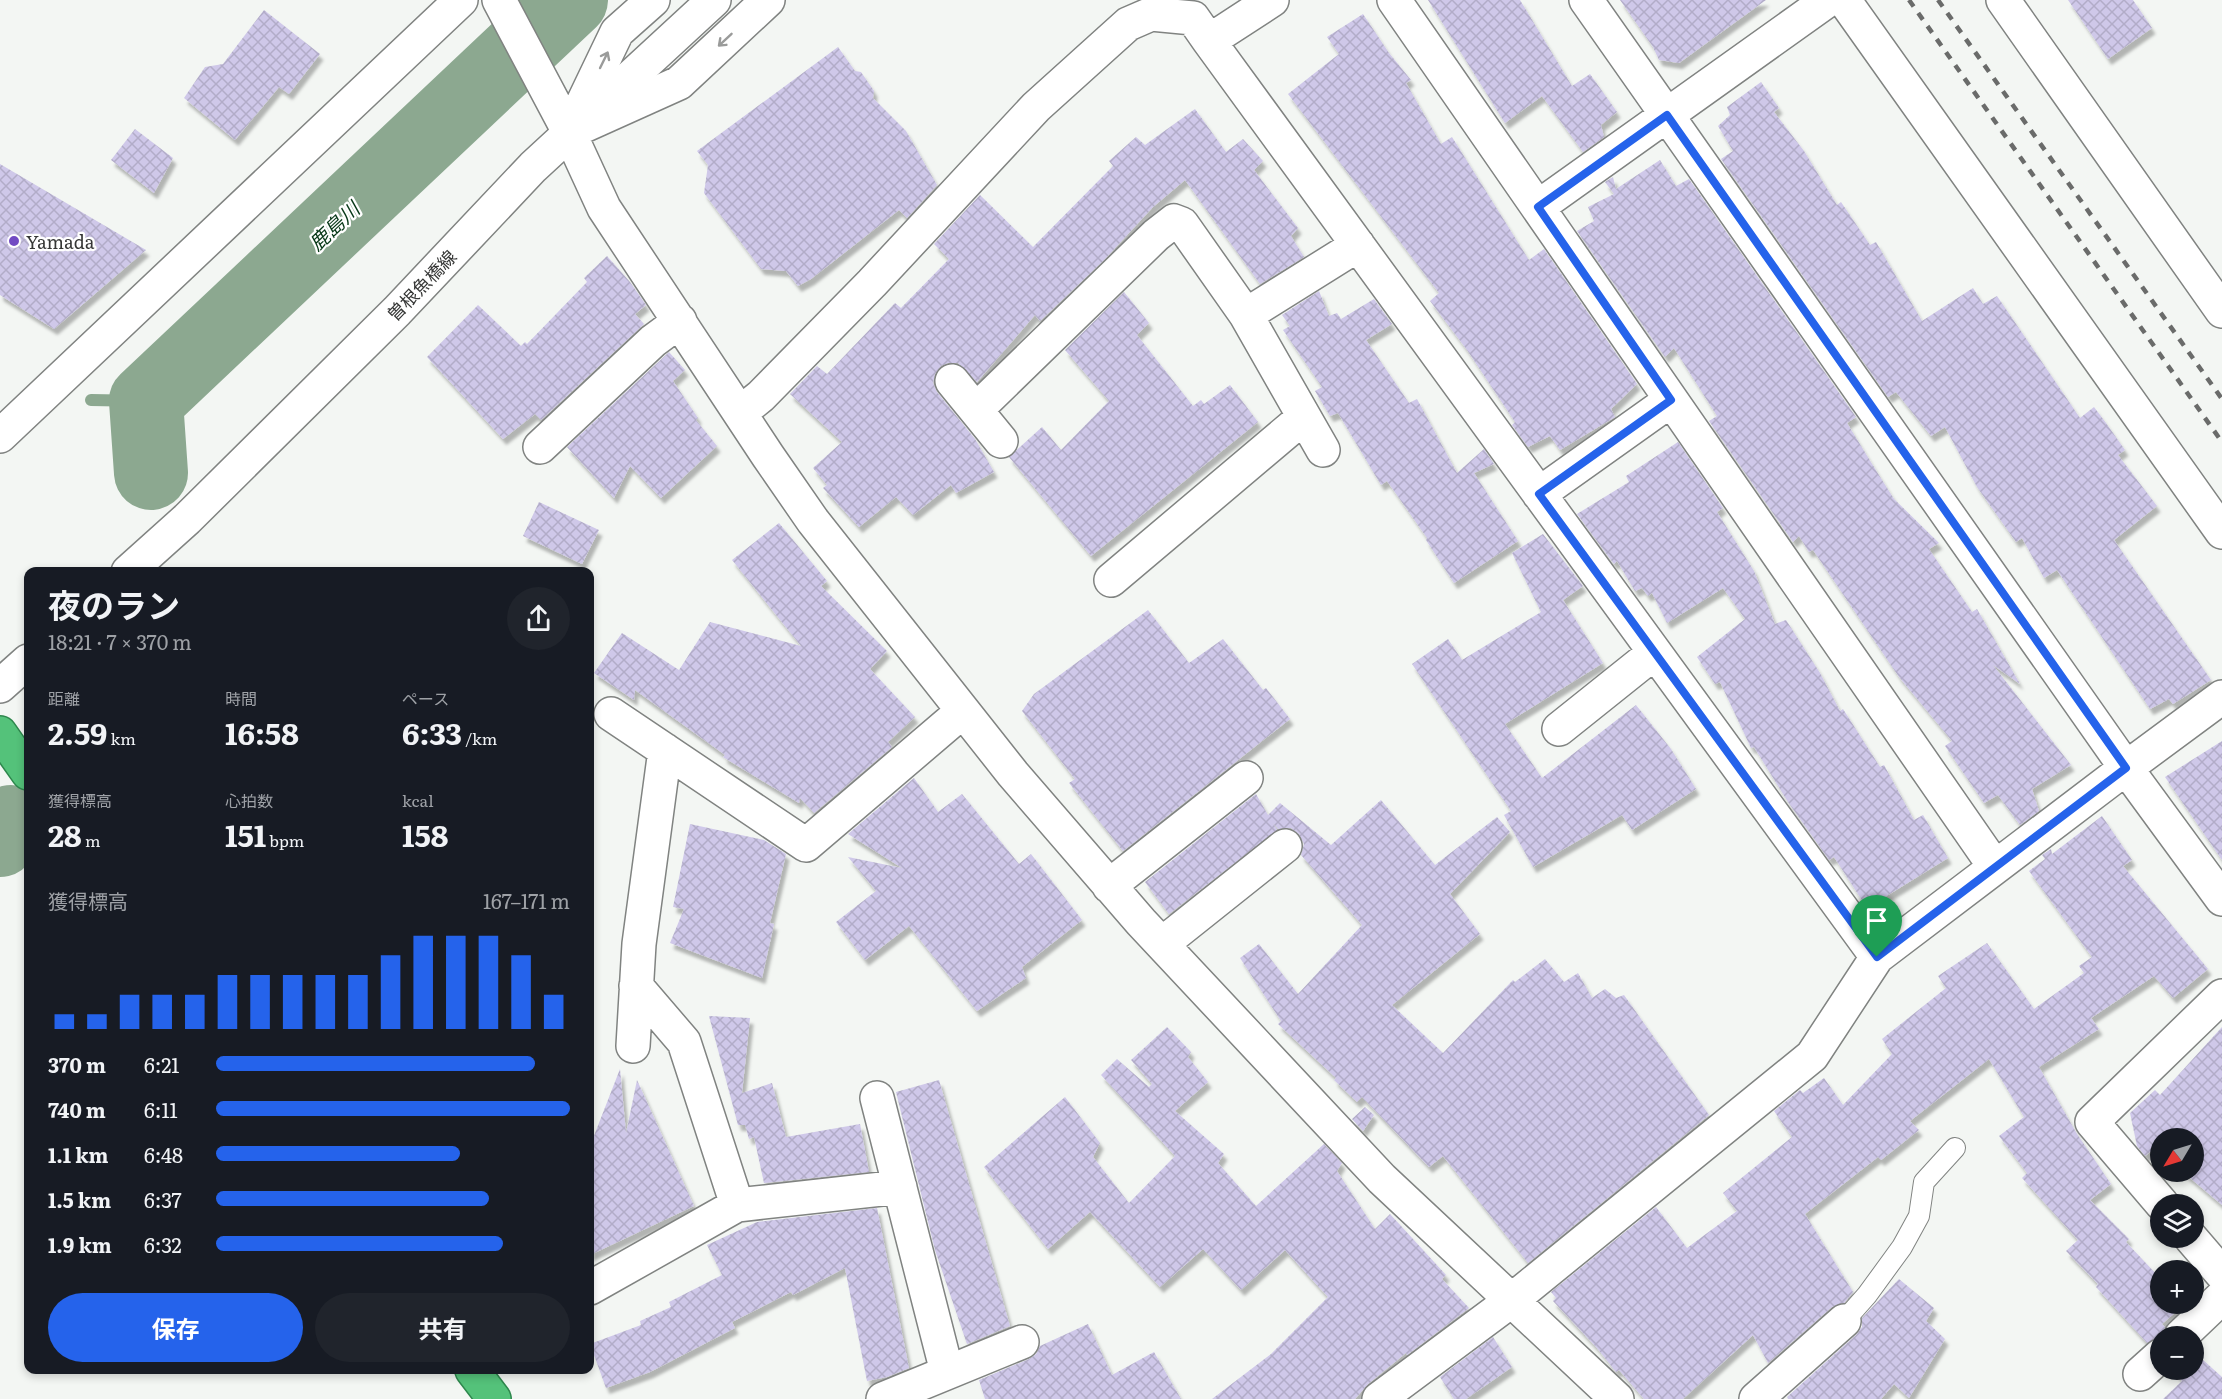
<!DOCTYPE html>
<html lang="ja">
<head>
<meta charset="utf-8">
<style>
  :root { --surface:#171b24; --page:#20242c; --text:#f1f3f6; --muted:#9ea1a6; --accent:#2563eb }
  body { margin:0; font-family:Literata,"Noto Sans JP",serif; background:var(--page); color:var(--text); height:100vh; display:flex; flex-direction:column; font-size:22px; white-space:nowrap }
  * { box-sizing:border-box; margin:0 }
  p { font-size:20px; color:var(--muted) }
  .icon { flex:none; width:33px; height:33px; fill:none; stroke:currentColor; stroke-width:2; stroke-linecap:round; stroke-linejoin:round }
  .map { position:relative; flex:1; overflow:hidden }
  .drawer { position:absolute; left:24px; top:567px; width:570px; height:807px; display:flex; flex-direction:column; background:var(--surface); border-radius:12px; box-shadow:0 3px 9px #0003 }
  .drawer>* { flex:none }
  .needle { width:39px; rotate:232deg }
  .tools { position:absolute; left:2150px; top:1128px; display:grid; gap:12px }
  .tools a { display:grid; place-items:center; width:54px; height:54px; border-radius:50%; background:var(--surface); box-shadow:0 3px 9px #0003; font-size:30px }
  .pin { position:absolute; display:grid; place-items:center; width:51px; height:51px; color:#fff; margin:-62px -26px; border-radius:50% 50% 50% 0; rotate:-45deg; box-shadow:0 0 6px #0007 }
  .pin .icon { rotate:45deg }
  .round { display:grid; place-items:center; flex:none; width:63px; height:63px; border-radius:32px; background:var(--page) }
  .headline { display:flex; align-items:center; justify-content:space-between; height:102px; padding:0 24px }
  h1 { font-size:33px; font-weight:700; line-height:45px }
  .metrics { display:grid; grid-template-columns:repeat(3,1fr); gap:9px; height:102px; padding:6px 24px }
  .metrics div { display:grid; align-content:center }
  .metrics b { font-size:30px; font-weight:700 }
  .metrics small { font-size:16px; font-weight:400 }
  .metrics p { font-size:16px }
  .chart { height:168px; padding:12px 24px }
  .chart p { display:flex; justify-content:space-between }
  .chart svg { width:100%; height:108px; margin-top:6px; stroke:var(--accent); stroke-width:6 }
  .primary-button { display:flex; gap:12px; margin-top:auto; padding:12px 24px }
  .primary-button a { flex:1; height:69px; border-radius:36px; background:var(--accent); color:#fff; font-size:24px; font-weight:700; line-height:69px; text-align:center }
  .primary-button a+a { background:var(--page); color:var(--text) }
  ul { padding:0 24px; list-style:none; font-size:20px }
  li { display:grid; grid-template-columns:96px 72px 1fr; align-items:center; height:45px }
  li i { height:15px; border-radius:8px; background:var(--accent) }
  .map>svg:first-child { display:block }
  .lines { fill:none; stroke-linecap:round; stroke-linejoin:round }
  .stream { stroke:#8ca890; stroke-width:12 }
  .river { stroke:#8ca890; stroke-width:74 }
  .building { fill:url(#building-cross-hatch); filter:url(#shadow) }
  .service-casing { stroke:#808381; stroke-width:22 }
  .minor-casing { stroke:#808381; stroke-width:36 }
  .secondary-casing { stroke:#808381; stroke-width:36 }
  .trunk-casing { stroke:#2e874d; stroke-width:36 }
  .service { stroke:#fff; stroke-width:20 }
  .minor { stroke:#fff; stroke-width:33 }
  .secondary { stroke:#fff; stroke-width:33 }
  .trunk { stroke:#54c27a; stroke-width:33 }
  .rail { stroke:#6a6b6a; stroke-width:4.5; stroke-dasharray:8 8; stroke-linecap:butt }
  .oneway { stroke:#9a9b9a }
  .route-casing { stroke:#fff; stroke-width:12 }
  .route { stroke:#2563eb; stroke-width:8 }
  .poi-dot { fill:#724ac3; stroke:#fff; stroke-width:2 }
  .labels { text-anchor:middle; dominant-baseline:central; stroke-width:4.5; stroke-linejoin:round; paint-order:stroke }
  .poi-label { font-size:18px; fill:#363736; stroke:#fff; text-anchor:start }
  .street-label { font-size:18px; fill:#363736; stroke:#fff }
  .water-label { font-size:20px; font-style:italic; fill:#063716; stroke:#fff }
</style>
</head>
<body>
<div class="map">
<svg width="2222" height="1399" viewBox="0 0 2222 1399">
  <defs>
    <pattern id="building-cross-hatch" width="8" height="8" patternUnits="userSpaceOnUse" patternTransform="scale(1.5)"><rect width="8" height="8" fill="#cfc8e9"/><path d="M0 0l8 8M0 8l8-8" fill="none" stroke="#b2acc8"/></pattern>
    <filter id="shadow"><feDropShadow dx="3.5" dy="6" stdDeviation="1.5" flood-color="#0004"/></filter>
  </defs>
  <rect width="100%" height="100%" fill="#f3f6f3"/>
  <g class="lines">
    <path class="stream" d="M91,400L146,401"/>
    <path class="river" d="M151,473L146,401L571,0
      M0,840L11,822"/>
  </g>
  <path class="building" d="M1428,0H1520L1572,86L1590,74L1617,112L1601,125L1604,137L1583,152L1542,96L1505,123Z
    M1620,0H1766L1679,63L1659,60L1653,47Z
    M2068,0H2133L2152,28L2108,59Z
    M264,10L320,54L289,94L279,87L235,140L184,98L205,67L223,64Z
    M1363,14L1389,53L1411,80L1406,83L1441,144L1452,137L1529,260L1544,249L1637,384L1611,409L1615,417L1560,450L1550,436L1528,447L1512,425L1515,422L1467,350L1430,301L1439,293L1288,94L1339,54L1327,37Z
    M838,47L855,71L861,72L874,91L873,98L906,131L937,185L907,218L899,210L811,279L798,286L786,271L761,269L704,193L708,165L697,151Z
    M1761,82L1779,108L1774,112L1804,151L1837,205L1841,202L1870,245L1876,242L1922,321L1973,288L1983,304L1997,296L2080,418L2094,407L2106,423L2125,450L2118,455L2157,506L2114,540L2211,680L2173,704L2169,699L2150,709L2057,570L2044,578L2022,538L2016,542L1977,487L1945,427L1931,436L1896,392L1888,397L1721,159L1733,151L1718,126L1730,115L1727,107Z
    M1195,109L1226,152L1243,139L1263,161L1254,170L1298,228L1291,236L1304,257L1260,284L1185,180L1153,207L1104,260L1040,321L1035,315L977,382L958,363H948L941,366L935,374L933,383L937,392L975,439L994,472L956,493L951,485L913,515L896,497L859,527L823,488L827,485L813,468L842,442L790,394L817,366L827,374L895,303L901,308L949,259L934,244L980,195L1033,247L1113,166L1109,161L1136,137L1145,145Z
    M135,129L173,158L154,193L111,160Z
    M1660,160L1676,186L1689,179L1856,417L1847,423L1877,472L1894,499L1939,543L1929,549L1972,612L1977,609L2020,684L1993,665L2071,765L2032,789L2039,811L2020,825L1998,795L1984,803L1945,746L1952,741L1899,677L1813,550L1809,552L1799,536L1793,542L1709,421L1717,416L1674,348L1665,357L1577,231L1594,221L1588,207L1614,194L1605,182L1613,177L1616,189Z
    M0,164L146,250L54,329L0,295Z
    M607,256L630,282L646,305L635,314L644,324L541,420L535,414L503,439L427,357L478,305L521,346L525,342L527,344L587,282L584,278Z
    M1319,291L1329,316L1337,313L1341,319L1374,299L1392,324L1366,340L1409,403L1417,399L1457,473L1484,449L1494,464L1474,473L1518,541L1454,583L1426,540L1427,538L1387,481L1381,485L1338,413L1330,416L1315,391L1322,387L1283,330L1290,326L1282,315Z
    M1124,292L1149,323L1137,335L1193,406L1201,400L1204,404L1230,385L1258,422L1091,556L1009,457L1042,427L1061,450L1109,401L1065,350Z
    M669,352L685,370L673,381L698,418L696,420L717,446L661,498L630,466L614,498L567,447Z
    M1678,442L1723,508L1717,512L1754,571L1775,624L1786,620L1820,673L1840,711L1843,709L1880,767L1884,765L1914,820L1923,815L1948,858L1867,908L1834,857L1829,860L1788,802L1754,747L1751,748L1720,682L1715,684L1697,657L1745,619L1723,588L1667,623L1652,593L1648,596L1642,588L1635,591L1617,561L1614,564L1577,514L1629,482L1626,476Z
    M539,502L599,530L582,564L523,536Z
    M779,523L827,581L821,586L887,651L870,669L915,717L888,742L892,747L814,813L800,798L799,803L723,757L725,755L635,690L634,700L594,673L622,633L679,670L710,622L801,646L732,560Z
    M1543,534L1583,586L1563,600L1603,663L1505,724L1542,778L1636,705L1671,749L1696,789L1632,830L1622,815L1533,867L1504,815L1511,811L1412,664L1448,639L1462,660L1541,612L1512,553Z
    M1148,610L1189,663L1223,639L1263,690L1266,688L1290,719L1123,851L1069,783L1075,779L1022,711L1034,694Z
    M2222,741V860L2165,777Z
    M914,778L938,812L962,794L1019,864L1031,854L1082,920L1022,967L1026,978L977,1011L909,926L865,960L836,922L876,891L848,857L902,868L848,834Z
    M1256,794L1268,815L1280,803L1331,845L1381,800L1435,865L1497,817L1510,832L1450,894L1480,934L1392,1005L1443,1053L1513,980L1515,982L1545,959L1564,982L1578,973L1592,998L1605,989L1616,998L1624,995L1709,1115L1528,1263L1443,1156L1429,1167L1362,1097L1357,1102L1334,1080L1336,1078L1278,1024L1281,1021L1240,958L1259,944L1298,994L1362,925L1301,855L1304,844L1299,834L1291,828L1278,829L1273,823L1277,830L1169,914L1145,882Z
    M2102,816L2132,860L2123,866L2208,969L2173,998L2154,976L2091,1018L2099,1029L2039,1067L2077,1134L2111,1184L2090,1200L2129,1239L2126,1242L2160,1278V1304H2185L2162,1324L2165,1327L2163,1336L2147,1343L2096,1287L2098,1284L2066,1251L2078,1240L2022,1178L2027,1173L1999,1136L2024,1117L1989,1059L1910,1121L1919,1130L1881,1160L1878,1157L1805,1214L1853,1292L1844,1303L1832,1307L1768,1363L1753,1335L1683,1399H1644L1619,1370L1616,1372L1597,1348L1553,1301L1556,1298L1551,1292L1656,1207L1687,1248L1737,1211L1723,1193L1792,1137L1774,1111L1800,1090L1803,1093L1824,1078L1843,1105L1892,1054L1882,1039L1946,988L1938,976L1987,943L2034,1009L2084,973L2079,966L2092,957L2029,871L2045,859L2042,855L2051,849L2052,854Z
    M690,824L764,840L786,854L770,923L774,924L762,978L670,943L684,909L673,907Z
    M709,1016L750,1018L742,1093L772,1083L786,1137L860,1124L869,1172L764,1183L754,1137L749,1139L745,1125H738Z
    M1167,1027L1191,1052L1188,1057L1208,1082L1175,1111L1224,1154L1218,1163L1256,1206L1324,1144L1342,1163L1337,1171L1375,1229L1390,1214L1446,1275L1442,1279L1469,1308L1407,1355L1406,1353L1368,1384L1355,1399H1212L1271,1354L1328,1297L1285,1250L1241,1290L1203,1249L1160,1287L1090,1212L1048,1249L984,1167L1065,1097L1100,1143L1093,1157L1129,1203L1175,1156L1101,1075L1117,1059L1149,1087L1152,1084L1131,1060Z
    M2222,1027V1205L2183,1172H2193V1138H2160V1152L2155,1148L2145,1156L2137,1146L2130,1113L2155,1090L2160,1095Z
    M620,1069L626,1133L637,1080L694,1206L590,1255V1146Z
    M939,1080L1010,1326L967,1344L935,1250L896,1092Z
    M1365,1107L1374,1115L1363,1131L1352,1119Z
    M877,1208L909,1368L887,1377L867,1381L845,1268L793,1295L791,1292L732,1322L735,1328L650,1372L606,1388L590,1344L641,1325L640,1321L671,1307L669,1302L722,1275L707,1245L757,1222Z
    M1899,1279L1934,1308L1926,1321L1945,1339L1909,1398L1894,1384L1881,1399H1788L1787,1397L1856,1335L1862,1327V1318Z
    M1088,1324L1112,1375L1154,1352L1181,1399H985L979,1380L1029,1359L1036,1354L1040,1346Z
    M1493,1337L1512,1367L1466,1399H1454L1440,1377Z
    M2193,1351L2222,1377V1399H2163L2182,1381L2173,1370H2193Z"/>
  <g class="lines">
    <g class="service-casing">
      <path id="service" d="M1844,1321L1867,1295L1902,1247L1919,1216L1924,1182L1955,1148"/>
    </g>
    <g class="minor-casing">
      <path id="minor" d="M499,0L569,132L604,208L768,456L813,521L1013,774L1141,922L1382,1179L1617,1399
        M1272,0L1209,41L1877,957
        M1394,0L1995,867
        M1844,0L2222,532
        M2003,0L2222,311
        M579,128L679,83L768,0
        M569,132L617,32L653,0
        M1538,207L1828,0
        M1246,315L1358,245
        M952,381L1001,441
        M976,410L1156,235L1174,221L1182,224L1246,315L1323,450
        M740,413L761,396L872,283L1036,107L1128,24L1151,14L1193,18L1209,41
        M0,436L461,0
        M540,447L653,341L680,321
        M1539,494L1671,400
        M1111,580L1304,417
        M2222,697L2126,768L2222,899
        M611,714L806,845L963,711
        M1559,729L1654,653
        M1109,886L1246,778
        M1162,944L1285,846
        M636,986L684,1042L737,1205
        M633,1046L639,944L665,750
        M877,1098L947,1372
        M2162,1204L2092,1122L2222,996
        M2191,1238L2222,1274
        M590,1288L737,1205L900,1187
        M2181,1336L2222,1297
        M2140,1374L2160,1356
        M883,1399L1022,1342
        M1379,1399L1512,1300L1812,1056L1877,957L2126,768L1586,0
        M1756,1399L1844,1321"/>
    </g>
    <g class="secondary-casing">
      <path id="secondary" d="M128,572L187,519L397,311L533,167L714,0
        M0,686L28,661"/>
    </g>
    <g class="trunk-casing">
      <path id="trunk" d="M0,733L28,773
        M472,1370L494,1399"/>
    </g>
    <use href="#service" class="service"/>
    <use href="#minor" class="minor"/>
    <use href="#secondary" class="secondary"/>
    <use href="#trunk" class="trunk"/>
    <path class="rail" d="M1909,0L2222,442
      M1938,0L2222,399"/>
  </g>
  <defs><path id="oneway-shaft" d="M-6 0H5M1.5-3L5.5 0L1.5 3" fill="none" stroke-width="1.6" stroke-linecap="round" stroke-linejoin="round" transform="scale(1.5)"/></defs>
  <g class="oneway">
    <use href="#oneway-shaft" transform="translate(725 40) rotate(137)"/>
    <use href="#oneway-shaft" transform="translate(604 60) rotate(-64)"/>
  </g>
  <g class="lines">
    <g class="route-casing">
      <path id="route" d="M1667,115L2126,768L1877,957L1539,494L1671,400L1538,207Z"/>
    </g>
    <use href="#route" class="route"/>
  </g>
  <circle class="poi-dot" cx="14" cy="241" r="6"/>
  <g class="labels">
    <g class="poi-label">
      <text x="26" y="241">Yamada</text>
    </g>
    <g class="street-label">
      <text transform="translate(421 285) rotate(-46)">曽根魚橋線</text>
    </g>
    <g class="water-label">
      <text transform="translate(333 225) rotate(-43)">鹿島川</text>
    </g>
  </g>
</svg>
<div class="tools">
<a><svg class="needle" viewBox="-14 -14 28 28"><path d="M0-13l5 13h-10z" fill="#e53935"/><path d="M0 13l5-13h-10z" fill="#9ea1a6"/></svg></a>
<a><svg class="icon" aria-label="layers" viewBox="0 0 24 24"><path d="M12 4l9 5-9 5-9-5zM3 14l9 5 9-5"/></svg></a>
<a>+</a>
<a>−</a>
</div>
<div class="pin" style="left:1877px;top:957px;background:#1e9e55"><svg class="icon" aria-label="arrive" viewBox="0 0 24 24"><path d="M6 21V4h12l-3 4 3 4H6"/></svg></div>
<section class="drawer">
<div class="headline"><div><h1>夜のラン</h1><p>18:21 · 7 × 370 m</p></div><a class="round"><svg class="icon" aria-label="share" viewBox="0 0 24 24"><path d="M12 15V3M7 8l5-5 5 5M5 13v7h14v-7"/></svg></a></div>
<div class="metrics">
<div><p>距離</p><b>2.59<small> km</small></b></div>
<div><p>時間</p><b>16:58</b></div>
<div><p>ペース</p><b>6:33<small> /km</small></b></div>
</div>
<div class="metrics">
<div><p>獲得標高</p><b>28<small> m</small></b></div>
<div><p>心拍数</p><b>151<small> bpm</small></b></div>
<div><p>kcal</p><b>158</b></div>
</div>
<div class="chart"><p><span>獲得標高</span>167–171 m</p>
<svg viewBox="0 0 160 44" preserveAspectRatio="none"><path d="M5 44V38M15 44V38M25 44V30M35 44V30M45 44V30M55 44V22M65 44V22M75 44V22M85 44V22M95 44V22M105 44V14M115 44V6M125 44V6M135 44V6M145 44V14M155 44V30"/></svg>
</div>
<ul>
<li><b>370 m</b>6:21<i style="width:90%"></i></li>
<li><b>740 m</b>6:11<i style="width:100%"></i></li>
<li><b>1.1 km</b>6:48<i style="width:69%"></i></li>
<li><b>1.5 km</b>6:37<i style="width:77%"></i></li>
<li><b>1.9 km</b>6:32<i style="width:81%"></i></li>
</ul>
<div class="primary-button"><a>保存</a><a>共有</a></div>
</section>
</div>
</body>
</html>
